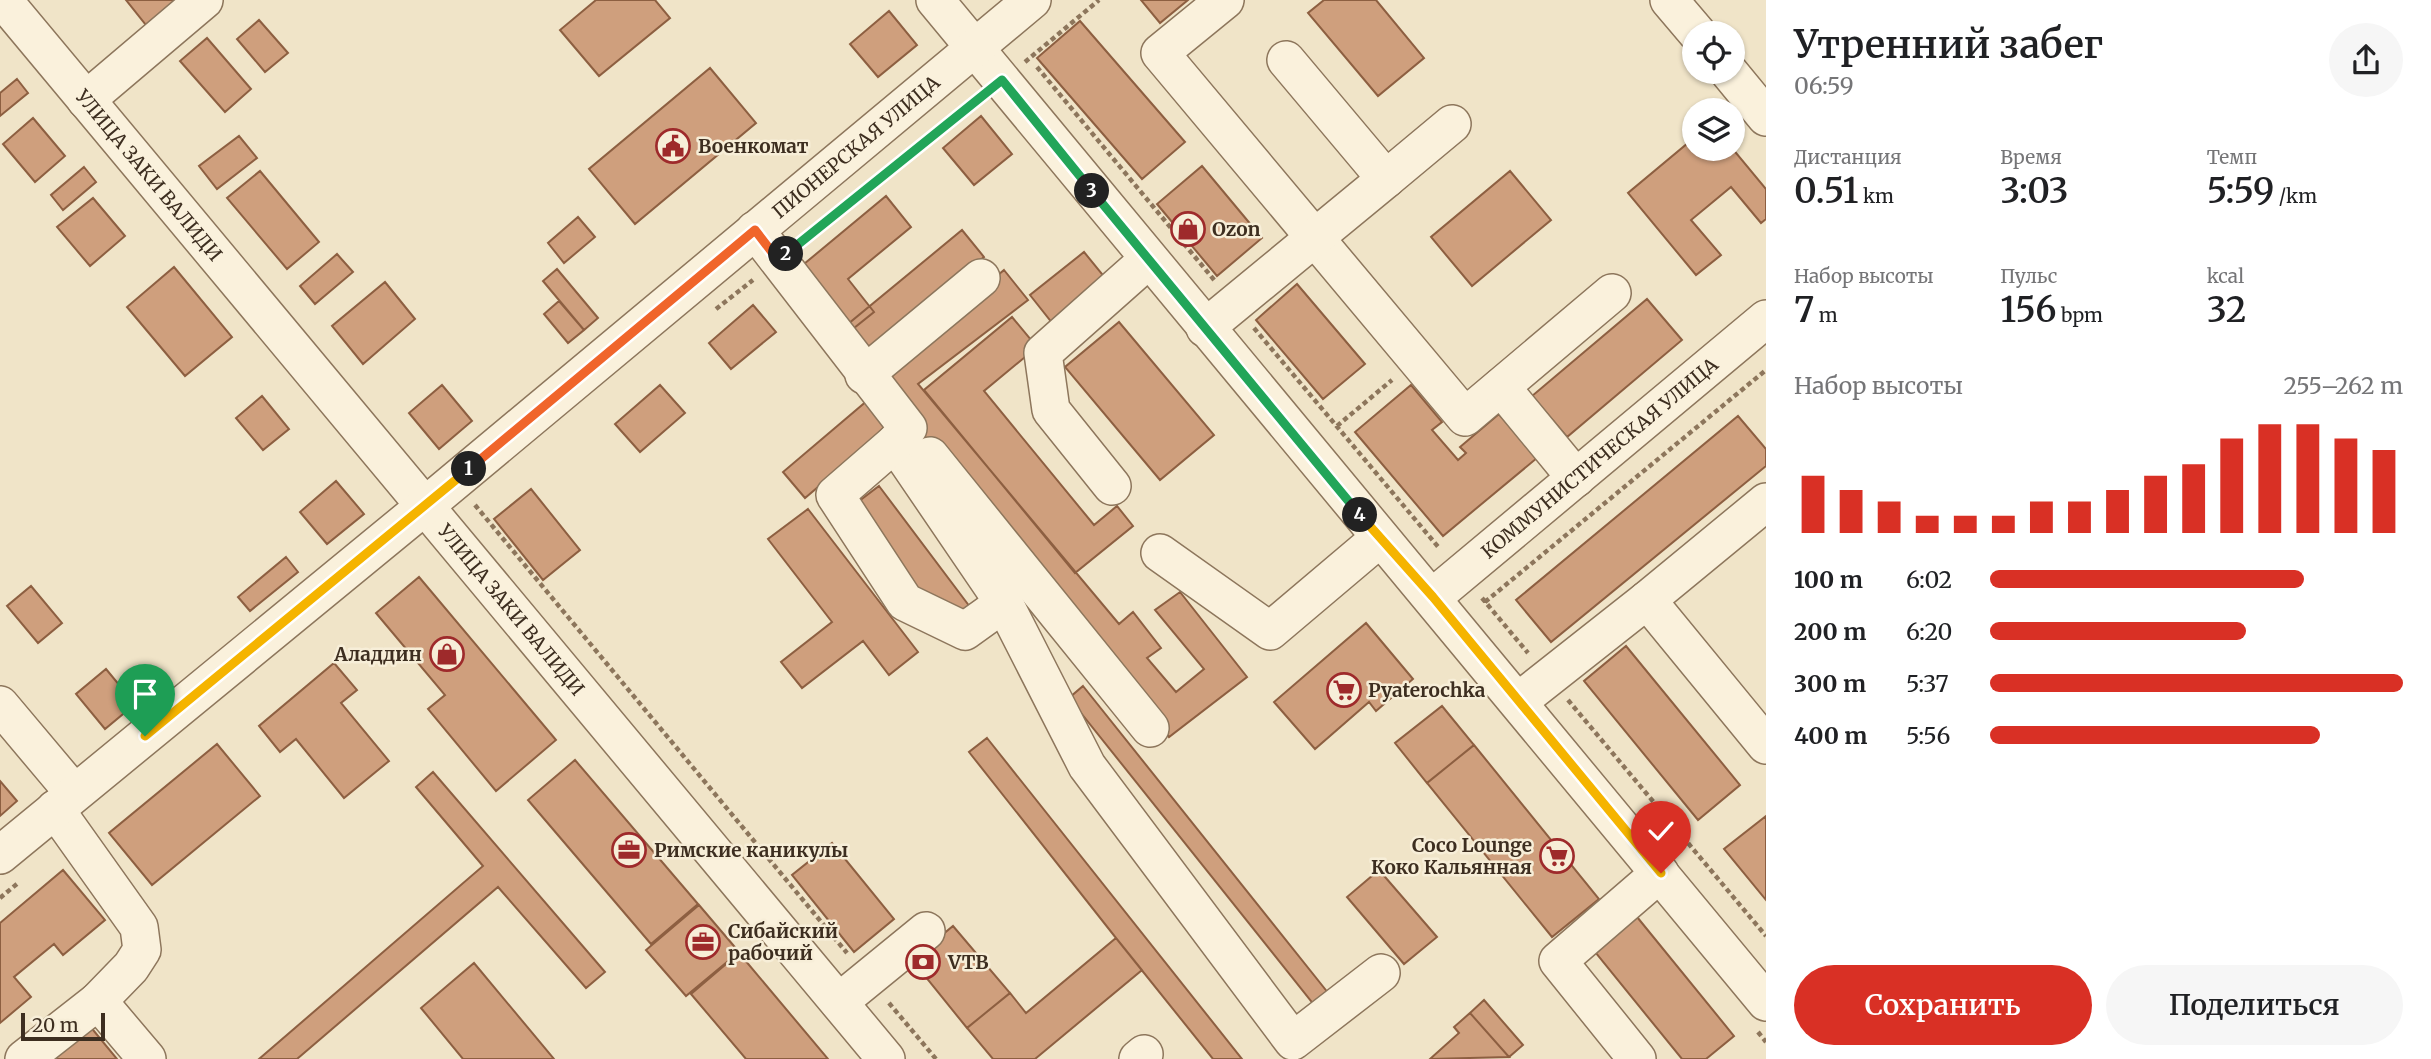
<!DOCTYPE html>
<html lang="ru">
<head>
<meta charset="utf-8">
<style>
  :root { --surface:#fff; --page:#f6f6f6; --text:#202124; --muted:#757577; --accent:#d93025 }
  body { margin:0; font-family:Merriweather,serif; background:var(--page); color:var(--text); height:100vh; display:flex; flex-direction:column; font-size:26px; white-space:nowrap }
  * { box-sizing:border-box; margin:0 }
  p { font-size:23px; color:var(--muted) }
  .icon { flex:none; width:38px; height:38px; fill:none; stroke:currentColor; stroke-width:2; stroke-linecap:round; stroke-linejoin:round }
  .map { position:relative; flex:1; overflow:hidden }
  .details { display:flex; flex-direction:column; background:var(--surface); width:665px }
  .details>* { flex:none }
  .tools { position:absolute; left:1682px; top:21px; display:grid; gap:14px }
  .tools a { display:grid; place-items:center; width:63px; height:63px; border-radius:50%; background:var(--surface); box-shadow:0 2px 5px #0004; font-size:35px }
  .scale { position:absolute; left:21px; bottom:18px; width:84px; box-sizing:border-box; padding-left:7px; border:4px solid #3d2e20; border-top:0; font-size:19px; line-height:24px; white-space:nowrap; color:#3d2e20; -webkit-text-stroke:5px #f7eed8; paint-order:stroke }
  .pin { position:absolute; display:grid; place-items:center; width:60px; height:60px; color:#fff; margin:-72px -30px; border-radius:50% 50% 50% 0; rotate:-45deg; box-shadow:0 0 7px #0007 }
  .pin .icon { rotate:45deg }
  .km { position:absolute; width:35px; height:35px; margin:-18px; border-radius:50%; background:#222; color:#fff; font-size:19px; line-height:35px; text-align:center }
  .round { display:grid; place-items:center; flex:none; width:74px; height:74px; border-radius:37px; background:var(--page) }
  .summary { display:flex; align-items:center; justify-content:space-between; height:119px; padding:0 28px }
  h1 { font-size:38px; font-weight:600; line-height:52px }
  .stats { display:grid; grid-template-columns:repeat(3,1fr); gap:10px; height:119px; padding:7px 28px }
  .stats div { display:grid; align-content:center }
  .stats b { font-size:35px; font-weight:600 }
  .stats small { font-size:19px; font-weight:400 }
  .stats p { font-size:19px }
  .chart { height:196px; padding:14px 28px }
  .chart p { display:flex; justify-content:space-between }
  .chart svg { width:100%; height:126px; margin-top:7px; stroke:var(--accent); stroke-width:6 }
  .button { display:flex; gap:14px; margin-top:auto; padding:14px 28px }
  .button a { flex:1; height:80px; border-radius:42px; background:var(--accent); color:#fff; font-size:28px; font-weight:600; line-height:80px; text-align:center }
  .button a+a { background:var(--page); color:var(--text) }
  ul { padding:0 28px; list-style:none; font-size:23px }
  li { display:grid; grid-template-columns:112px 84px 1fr; align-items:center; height:52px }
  li i { height:18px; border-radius:9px; background:var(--accent) }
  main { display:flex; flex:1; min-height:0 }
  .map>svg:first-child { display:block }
  .building { fill:#cf9f7d; stroke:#8d5f41; stroke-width:2 }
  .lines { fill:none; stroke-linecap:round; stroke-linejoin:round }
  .minor-casing { stroke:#8d765c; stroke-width:40 }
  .path { stroke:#8d765c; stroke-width:4.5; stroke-dasharray:5 3.5; stroke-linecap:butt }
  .minor { stroke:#faf1dc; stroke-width:37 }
  .split-1-casing { stroke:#fff; stroke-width:14 }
  .split-2-casing { stroke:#fff; stroke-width:14 }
  .split-3-casing { stroke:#fff; stroke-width:14 }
  .split-4-casing { stroke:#fff; stroke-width:14 }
  .split-5-casing { stroke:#fff; stroke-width:14 }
  .split-1 { stroke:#f5b400; stroke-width:9 }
  .split-2 { stroke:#f0652b; stroke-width:9 }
  .split-3 { stroke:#22a559; stroke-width:9 }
  .split-4 { stroke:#22a559; stroke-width:9 }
  .split-5 { stroke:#f5b400; stroke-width:9 }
  .labels { text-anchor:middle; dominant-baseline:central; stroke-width:5; stroke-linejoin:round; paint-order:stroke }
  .poi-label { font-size:19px; font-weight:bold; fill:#3d2e20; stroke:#f7eed8; text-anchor:start }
  .street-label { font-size:19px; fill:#3d2e20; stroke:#f7eed8 }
</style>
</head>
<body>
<main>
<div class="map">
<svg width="1766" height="1059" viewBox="0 0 1766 1059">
  <rect width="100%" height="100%" fill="#f0e4c8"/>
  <path class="building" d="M126,0H176L146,25Z
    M596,0H655L670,18L599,76L560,30Z
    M1141,0H1188L1160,23Z
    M1324,0H1376L1424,58L1378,96L1308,13Z
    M889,11L917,45L878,77L850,44Z
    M259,20L288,53L265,72L237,39Z
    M1080,21L1185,142L1142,179L1037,58Z
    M207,38L251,89L225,112L180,61Z
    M710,68L756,123L635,224L589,169Z
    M17,79L28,93L0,116V93Z
    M981,116L1012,154L974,185L943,148Z
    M33,118L65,156L35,182L3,144Z
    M239,136L257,158L217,189L199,166Z
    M1694,138V149L1732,148L1766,189V219L1761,223L1731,187L1691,220L1721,255L1696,275L1628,193Z
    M1202,166L1262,238L1217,276L1157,204Z
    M84,167L96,182L63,210L51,195Z
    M260,171L319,242L287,269L227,198Z
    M1510,171L1551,220L1472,286L1431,237Z
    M886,196L911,227L848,279L874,312L849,332L798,269Z
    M93,198L125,236L90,266L57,227Z
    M578,217L595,237L564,263L548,243Z
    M962,230L984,257L864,356L842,329Z
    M1084,252L1111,285L1057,329L1030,295Z
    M337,254L353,272L315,304L300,286Z
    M174,267L232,337L185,376L127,307Z
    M557,269L598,318L584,330L543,281Z
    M1004,270L1028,300L918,384L1119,624L1133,612L1161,648L1147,658L1176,692L1204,669L1155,610L1180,592L1247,677L1169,737L877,378Z
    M385,282L415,319L363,364L332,326Z
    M1297,284L1365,364L1323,399L1256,320Z
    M1647,299L1682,340L1567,437L1532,396Z
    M559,301L584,330L568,343L544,314Z
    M753,305L776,332L731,369L709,343Z
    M1012,317L1037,347L984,391L1094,525L1117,506L1133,526L1075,573L924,390Z
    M1119,322L1214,435L1160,480L1065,367Z
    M442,385L472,421L439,449L409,413Z
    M660,385L685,413L640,452L615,424Z
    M1411,385L1442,422L1432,430L1458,460L1466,453L1460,447L1499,414L1537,458L1443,536L1355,432Z
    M262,396L289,429L263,450L236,418Z
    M868,400L890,426L805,498L783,472Z
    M1738,416L1766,449V466L1551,642L1516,600Z
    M336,481L364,514L327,544L300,512Z
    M879,486L970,607L941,629L850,508Z
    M531,489L580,550L543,580L494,519Z
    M808,509L918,652L889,675L863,641L802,688L781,662L832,622L768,539Z
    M286,557L298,572L250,611L238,597Z
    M419,577L556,740L496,791L428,709L445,695L376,613Z
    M31,586L62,623L38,643L7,606Z
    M1366,623L1413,679L1376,711L1369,702L1315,749L1274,702Z
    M1626,646L1740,785L1698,820L1584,681Z
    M334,663L357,690L341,703L389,761L344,798L296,739L280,752L259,726Z
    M106,669L135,704L105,729L76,694Z
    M1083,686L1329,994L1315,1006L1069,698Z
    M1442,706L1474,745L1427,783L1395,743Z
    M987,738L1242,1059H1213L1116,938L969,752Z
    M217,744L260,796L152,885L109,833Z
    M1474,745L1599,899L1552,937L1427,783Z
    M575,760L698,904L651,944L528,800Z
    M433,772L605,972L586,988L498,887L297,1059H259L483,866L416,787Z
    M0,781L17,801L0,816Z
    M1766,816V900L1724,849Z
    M832,843L894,919L854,952L792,875Z
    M63,870L105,920L63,955L54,944L14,977L31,997L0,1023V923Z
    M1379,870L1437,937L1404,964L1347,897Z
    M699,905L739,952L686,996L646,950Z
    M1633,912L1734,1036L1706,1059H1682L1591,947Z
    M953,926L1010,993L967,1028L912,960Z
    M1116,938L1142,970L1035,1059H993L967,1028L1010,993L1026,1013Z
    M739,953L828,1059H746L691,994Z
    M474,963L554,1059H463L421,1008Z
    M1484,1000L1523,1045L1509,1057L1470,1013Z
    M1470,1013L1509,1057L1430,1059L1459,1033L1454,1027Z
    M89,1025L117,1059H48Z"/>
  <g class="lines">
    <g class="minor-casing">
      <g id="minor">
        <path id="s1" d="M3,0L886,1059"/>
        <path d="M935,0L1766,1002"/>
        <path d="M1225,0L1160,53L1465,417L1612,293"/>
        <path d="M1669,0L1697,33"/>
        <path d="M1729,72L1766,117"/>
        <path d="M86,100L204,0"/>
        <path d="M1386,179L1452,124"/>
        <path d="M755,230L908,428L895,443L1004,603L1087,766L1293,1041L1381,973"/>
        <path d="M1205,328L1386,179L1286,60"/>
        <path d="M864,375L981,278"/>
        <path d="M1501,387L1576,478"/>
        <path d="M895,443L835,495L905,602L965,631L1004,603"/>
        <path d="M930,456L1150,728"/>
        <path d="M1112,486L1051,410L1043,353L1149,259"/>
        <path d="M1766,502L1647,600L1766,745"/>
        <path d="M1160,553L1270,631L1380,538"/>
        <path id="s2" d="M1433,597L1766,319"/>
        <path d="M1519,701L1647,600"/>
        <path d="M0,705L74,793"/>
        <path d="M55,809L139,927L142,950L131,967L98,1001"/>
        <path id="s3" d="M0,855L425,506L1032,0"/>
        <path d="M839,1002L926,931"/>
        <path d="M24,1059L98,1001L147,1059"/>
        <path d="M1138,1059L1144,1054"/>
        <path d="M1637,1059L1558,961L1660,873"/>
      </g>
    </g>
    <path class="path" d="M1025,62L1099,0
      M1037,67L1215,281
      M801,241L977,100
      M716,309L753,280
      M1254,328L1440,549
      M1337,426L1392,380
      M475,505L847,953
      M1482,598L1528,653
      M1485,602L1766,370
      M1568,700L1766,936
      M0,898L18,883
      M889,1003L936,1059
      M1758,1032L1766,1042"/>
    <use href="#minor" class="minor"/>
  </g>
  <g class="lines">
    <g class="split-1-casing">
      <path id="split-1" d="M145,736L469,469"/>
    </g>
    <g class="split-2-casing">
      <path id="split-2" d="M469,469L755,230L778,260L786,254"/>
    </g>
    <g class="split-3-casing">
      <path id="split-3" d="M786,254L1002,80L1092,191"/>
    </g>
    <g class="split-4-casing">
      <path id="split-4" d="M1092,191L1360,515"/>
    </g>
    <g class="split-5-casing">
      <path id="split-5" d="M1360,515L1433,597L1661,873"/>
    </g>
    <use href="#split-1" class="split-1"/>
    <use href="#split-2" class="split-2"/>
    <use href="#split-3" class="split-3"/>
    <use href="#split-4" class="split-4"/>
    <use href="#split-5" class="split-5"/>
  </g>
  <defs>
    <g id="civic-ring" transform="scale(1.75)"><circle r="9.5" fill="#f7eed8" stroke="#9e2a2b" stroke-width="1.5"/><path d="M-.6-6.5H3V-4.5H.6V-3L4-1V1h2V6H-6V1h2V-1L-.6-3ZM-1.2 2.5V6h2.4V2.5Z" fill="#9e2a2b"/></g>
    <g id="shop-ring" transform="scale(1.75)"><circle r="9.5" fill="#f7eed8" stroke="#9e2a2b" stroke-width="1.5"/><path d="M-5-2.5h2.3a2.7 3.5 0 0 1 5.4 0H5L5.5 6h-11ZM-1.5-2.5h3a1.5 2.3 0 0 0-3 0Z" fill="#9e2a2b"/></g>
    <g id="supermarket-ring" transform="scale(1.75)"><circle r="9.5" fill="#f7eed8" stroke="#9e2a2b" stroke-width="1.5"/><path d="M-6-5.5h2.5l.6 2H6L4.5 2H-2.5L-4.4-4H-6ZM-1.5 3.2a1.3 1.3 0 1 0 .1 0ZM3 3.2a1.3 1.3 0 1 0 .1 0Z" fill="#9e2a2b"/></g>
    <g id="office-ring" transform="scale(1.75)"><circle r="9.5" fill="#f7eed8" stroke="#9e2a2b" stroke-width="1.5"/><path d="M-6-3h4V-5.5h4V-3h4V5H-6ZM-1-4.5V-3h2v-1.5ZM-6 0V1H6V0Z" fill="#9e2a2b"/></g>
    <g id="bank-ring" transform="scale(1.75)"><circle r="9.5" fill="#f7eed8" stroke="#9e2a2b" stroke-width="1.5"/><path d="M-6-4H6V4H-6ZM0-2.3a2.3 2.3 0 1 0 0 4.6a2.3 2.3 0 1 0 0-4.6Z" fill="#9e2a2b"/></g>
  </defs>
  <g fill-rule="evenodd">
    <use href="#civic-ring" x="673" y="146"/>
    <use href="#shop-ring" x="1188" y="229"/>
    <use href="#shop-ring" x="447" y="654"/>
    <use href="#supermarket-ring" x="1344" y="690"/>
    <use href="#office-ring" x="629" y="850"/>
    <use href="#supermarket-ring" x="1557" y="856"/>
    <use href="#office-ring" x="703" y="942"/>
    <use href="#bank-ring" x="923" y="962"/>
  </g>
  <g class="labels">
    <g class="poi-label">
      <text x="698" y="146">Военкомат</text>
      <text x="1212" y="229">Ozon</text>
      <text x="422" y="654" text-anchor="end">Аладдин</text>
      <text x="1368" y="690">Pyaterochka</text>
      <text x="1532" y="845" text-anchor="end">Coco Lounge<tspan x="1532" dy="22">Коко Кальянная</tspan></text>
      <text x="654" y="850">Римские каникулы</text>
      <text x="728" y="931">Сибайский<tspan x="728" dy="22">рабочий</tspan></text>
      <text x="948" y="962">VTB</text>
    </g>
    <g class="street-label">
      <text stroke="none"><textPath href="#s3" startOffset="1111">ПИОНЕРСКАЯ УЛИЦА</textPath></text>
      <text stroke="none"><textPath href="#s1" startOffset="228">УЛИЦА ЗАКИ ВАЛИДИ</textPath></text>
      <text stroke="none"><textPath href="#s2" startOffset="217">КОММУНИСТИЧЕСКАЯ УЛИЦА</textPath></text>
      <text stroke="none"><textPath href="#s1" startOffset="794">УЛИЦА ЗАКИ ВАЛИДИ</textPath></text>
    </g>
  </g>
</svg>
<div class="tools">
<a><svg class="icon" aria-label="locate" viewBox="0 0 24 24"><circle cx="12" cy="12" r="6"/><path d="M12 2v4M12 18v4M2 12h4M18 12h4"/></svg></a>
<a><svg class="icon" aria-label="layers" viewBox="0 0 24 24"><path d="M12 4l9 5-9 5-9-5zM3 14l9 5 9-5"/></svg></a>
</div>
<div class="scale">20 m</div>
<div class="pin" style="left:145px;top:736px;background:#1e9e55"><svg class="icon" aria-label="arrive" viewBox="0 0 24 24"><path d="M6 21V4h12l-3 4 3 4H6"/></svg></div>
<div class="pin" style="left:1661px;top:873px;background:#d93025"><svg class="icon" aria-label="check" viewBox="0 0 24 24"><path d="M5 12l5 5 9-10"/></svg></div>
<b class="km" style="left:469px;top:469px">1</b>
<b class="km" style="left:786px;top:254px">2</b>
<b class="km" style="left:1092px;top:191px">3</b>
<b class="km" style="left:1360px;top:515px">4</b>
</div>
<section class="details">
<div class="summary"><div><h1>Утренний забег</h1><p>06:59</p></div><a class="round"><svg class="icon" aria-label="share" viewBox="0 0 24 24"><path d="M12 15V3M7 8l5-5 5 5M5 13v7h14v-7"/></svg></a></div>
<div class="stats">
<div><p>Дистанция</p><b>0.51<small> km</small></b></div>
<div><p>Время</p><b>3:03</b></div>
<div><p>Темп</p><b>5:59<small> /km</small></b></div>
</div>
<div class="stats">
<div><p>Набор высоты</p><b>7<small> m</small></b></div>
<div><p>Пульс</p><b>156<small> bpm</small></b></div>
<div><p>kcal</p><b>32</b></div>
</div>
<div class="chart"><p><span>Набор высоты</span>255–262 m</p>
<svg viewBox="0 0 160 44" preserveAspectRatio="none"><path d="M5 44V24M15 44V29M25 44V33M35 44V38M45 44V38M55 44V38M65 44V33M75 44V33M85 44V29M95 44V24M105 44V20M115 44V11M125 44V6M135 44V6M145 44V11M155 44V15"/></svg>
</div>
<ul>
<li><b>100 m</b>6:02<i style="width:76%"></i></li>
<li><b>200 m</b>6:20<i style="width:62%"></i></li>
<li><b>300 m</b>5:37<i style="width:100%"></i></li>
<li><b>400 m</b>5:56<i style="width:80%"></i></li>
</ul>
<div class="button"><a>Сохранить</a><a>Поделиться</a></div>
</section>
</main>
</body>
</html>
